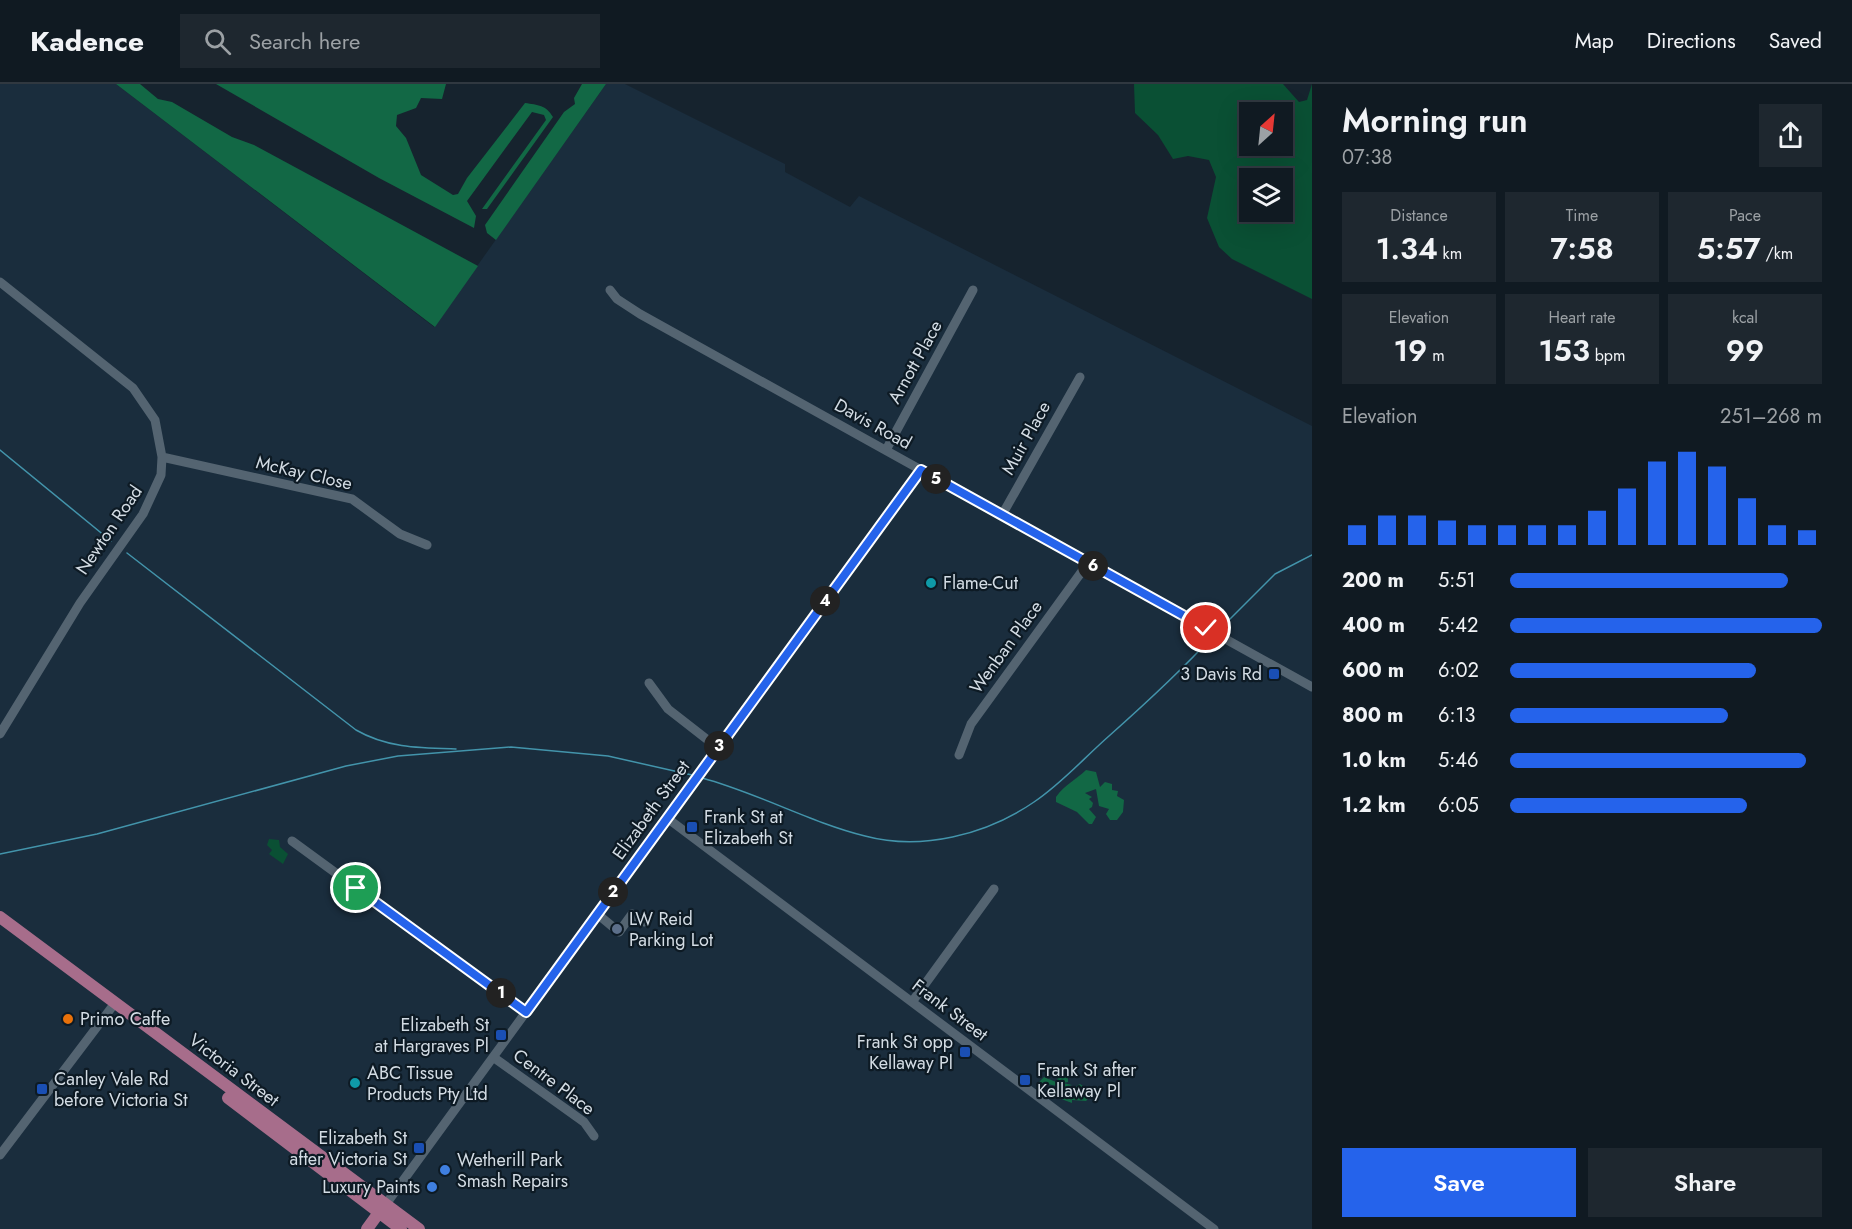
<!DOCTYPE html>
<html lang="en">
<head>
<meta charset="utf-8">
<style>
  :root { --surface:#101a22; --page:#1e272f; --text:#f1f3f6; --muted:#9ca1a5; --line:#303840; --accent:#2563eb }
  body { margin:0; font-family:Jost,sans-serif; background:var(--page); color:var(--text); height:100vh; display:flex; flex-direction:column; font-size:22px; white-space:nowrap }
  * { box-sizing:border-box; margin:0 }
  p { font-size:20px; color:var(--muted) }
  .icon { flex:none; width:33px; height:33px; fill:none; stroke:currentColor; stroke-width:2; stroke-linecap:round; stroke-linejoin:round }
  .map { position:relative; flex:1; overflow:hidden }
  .details { display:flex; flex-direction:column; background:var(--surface); width:540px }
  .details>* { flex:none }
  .needle { width:39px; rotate:27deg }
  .fabs { position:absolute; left:1239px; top:18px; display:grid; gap:12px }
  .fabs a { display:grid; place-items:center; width:54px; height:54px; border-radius:0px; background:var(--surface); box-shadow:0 6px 24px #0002,0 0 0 2px var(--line); font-size:30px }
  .pin { position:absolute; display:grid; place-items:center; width:51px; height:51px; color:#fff; margin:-26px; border:3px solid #fff; border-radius:50%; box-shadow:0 2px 6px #0007 }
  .km { position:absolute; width:30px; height:30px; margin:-15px; border-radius:50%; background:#222; color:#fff; font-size:16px; line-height:30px; text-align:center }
  .round { display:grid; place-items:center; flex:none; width:63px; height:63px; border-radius:0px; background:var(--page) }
  .head { display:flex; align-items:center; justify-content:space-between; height:102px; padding:0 30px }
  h1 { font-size:33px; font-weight:600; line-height:45px }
  .metrics { display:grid; grid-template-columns:repeat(3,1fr); gap:9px; height:102px; padding:6px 30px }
  .metrics div { display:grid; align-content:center; border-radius:0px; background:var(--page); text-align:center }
  .metrics b { font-size:30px; font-weight:600 }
  .metrics small { font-size:16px; font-weight:400 }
  .metrics p { font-size:16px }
  .chart { height:168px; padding:12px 30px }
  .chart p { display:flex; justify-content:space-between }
  .chart svg { width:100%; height:108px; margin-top:6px; stroke:var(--accent); stroke-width:6 }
  .primary-button { display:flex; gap:12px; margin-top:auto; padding:12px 30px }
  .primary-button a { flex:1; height:69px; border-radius:0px; background:var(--accent); color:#fff; font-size:24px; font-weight:600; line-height:69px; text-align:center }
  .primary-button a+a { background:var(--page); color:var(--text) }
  ul { padding:0 30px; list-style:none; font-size:20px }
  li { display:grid; grid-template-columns:96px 72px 1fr; align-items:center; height:45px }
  li i { height:15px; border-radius:8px; background:var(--accent) }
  header { display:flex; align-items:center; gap:36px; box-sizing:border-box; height:84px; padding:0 30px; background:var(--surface); border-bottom:2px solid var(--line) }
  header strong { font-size:28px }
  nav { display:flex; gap:33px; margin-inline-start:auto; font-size:21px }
  .search { width:420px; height:54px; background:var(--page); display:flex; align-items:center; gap:15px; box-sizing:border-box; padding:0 21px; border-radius:0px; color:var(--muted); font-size:22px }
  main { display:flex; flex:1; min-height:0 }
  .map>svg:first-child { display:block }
  .built { fill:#1a2d3d }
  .green { fill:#0a5034; fill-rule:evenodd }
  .forest { fill:#126845 }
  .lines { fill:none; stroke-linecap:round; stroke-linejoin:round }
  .stream { stroke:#4394ab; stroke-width:1.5 }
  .minor { stroke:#546471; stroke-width:9 }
  .major { stroke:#a76d8b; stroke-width:12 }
  .route-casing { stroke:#fff; stroke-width:12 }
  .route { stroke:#2563eb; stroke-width:8 }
  .culture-dot { fill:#0f9aa8; stroke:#0d1a24; stroke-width:2 }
  .transit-dot { fill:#1a4fb4; stroke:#0d1a24; stroke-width:2 }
  .service-dot { fill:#5c6f8a; stroke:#0d1a24; stroke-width:2 }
  .food-dot { fill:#e8710a; stroke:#0d1a24; stroke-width:2 }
  .shop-dot { fill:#3f7fe0; stroke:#0d1a24; stroke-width:2 }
  .labels { text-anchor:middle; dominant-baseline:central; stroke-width:4.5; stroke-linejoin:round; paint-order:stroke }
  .street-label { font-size:18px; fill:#d3dce4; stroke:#0d1a24 }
  .poi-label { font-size:18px; fill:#d3dce4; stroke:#0d1a24; text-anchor:start }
</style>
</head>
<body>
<header>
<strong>Kadence</strong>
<div class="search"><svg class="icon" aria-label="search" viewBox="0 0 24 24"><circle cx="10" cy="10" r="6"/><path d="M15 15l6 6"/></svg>Search here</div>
<nav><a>Map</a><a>Directions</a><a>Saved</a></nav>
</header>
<main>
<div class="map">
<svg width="1312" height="1145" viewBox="0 0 1312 1145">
  <rect width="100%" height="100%" fill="#16232e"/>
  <path class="built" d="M0,0H116L434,243L606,0H625L785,80V88L850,123L859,112L1312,342V1145H0Z"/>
  <path class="green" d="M1134,0H1283L1299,18L1307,16L1312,0V215L1232,175L1219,163L1207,134L1216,93L1209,76L1188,72L1173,75L1158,51L1135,29ZM1250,28H1282V62H1250ZM1250,94H1282V128H1250Z
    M269,755L279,756L280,763L288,770L283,780L269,770L272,766L267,761Z"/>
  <path class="forest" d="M116,0H140L158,15L172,18L232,53L254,61L478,182L435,243Z
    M216,0H446L442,15L421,14L416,24L397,31L396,42L406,54L421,91L453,111L458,110L467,94L525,19C538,21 546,21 553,33L487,125H482L546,36L544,31L532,28L467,117L476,132L474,144L379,94Z
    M582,0H606L496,156L487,149L485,141L564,28L575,20L574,14Z
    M1086,686L1096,688L1100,703L1105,698L1112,700V706L1118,707L1117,712L1124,716L1123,728L1117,736H1110L1106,730L1109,725L1099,722L1096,705L1085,709L1092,713L1089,715L1093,719L1092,723L1089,725L1096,733L1092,740H1089L1077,728L1056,718V713C1065,700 1076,696 1086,686Z
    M1060,990L1068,994V998L1063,999L1072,1001L1069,1002L1068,1007L1080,1000L1089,1006V1014L1086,1017L1072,1016V1019L1056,1013L1057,1007H1063L1061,1003L1039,998L1044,993L1056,998Z"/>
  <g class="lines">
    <path class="stream" d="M0,366L111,457
      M127,469L356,646C387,664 420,664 456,665
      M1219,546L1275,490L1312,471
      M702,694C758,709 809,738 865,752C921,767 986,751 1034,718C1061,700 1084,674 1109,652C1145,620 1181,587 1213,552
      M0,770L97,750L346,682L398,672L511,663L608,672L692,691"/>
    <path class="minor" d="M0,198L133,304L155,336L162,373L161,391L143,430L80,519L0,650
      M610,206L617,215L640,230L1312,603
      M886,366L973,206
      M162,373L352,415L400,450L427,461
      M1002,431L1080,293
      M649,599L668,625L718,664
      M959,671L971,640L1088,479
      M667,734L1214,1145
      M292,757L526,928
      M599,828L601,833L619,848L632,830L644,838
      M912,918L994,805
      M493,973L584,1038L594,1052
      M0,1071L115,919
      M386,1120L921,386"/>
    <path class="major" d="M0,833L419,1145
      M228,1014L401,1145
      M367,1145L383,1123"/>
  </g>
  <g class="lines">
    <g class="route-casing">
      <path id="route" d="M356,804L526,928L921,386L1206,544"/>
    </g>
    <use href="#route" class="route"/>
  </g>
  <g class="culture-dot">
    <circle cx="931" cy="499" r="6"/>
    <circle cx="355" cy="999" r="6"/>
  </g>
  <g class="transit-dot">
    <rect x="1268" y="584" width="12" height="12" rx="3"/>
    <rect x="686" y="737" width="12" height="12" rx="3"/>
    <rect x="495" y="945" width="12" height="12" rx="3"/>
    <rect x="959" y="962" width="12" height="12" rx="3"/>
    <rect x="1019" y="990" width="12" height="12" rx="3"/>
    <rect x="36" y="999" width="12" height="12" rx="3"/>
    <rect x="413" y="1058" width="12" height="12" rx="3"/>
  </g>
  <circle class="service-dot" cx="617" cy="845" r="6"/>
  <circle class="food-dot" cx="68" cy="935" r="6"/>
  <g class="shop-dot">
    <circle cx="445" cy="1086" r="6"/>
    <circle cx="432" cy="1103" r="6"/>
  </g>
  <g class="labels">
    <g class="street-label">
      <text transform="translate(915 278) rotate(-61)">Arnott Place</text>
      <text transform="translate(873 340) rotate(29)">Davis Road</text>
      <text transform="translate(1026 354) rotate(-61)">Muir Place</text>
      <text transform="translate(304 389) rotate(13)">McKay Close</text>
      <text transform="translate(109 446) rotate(-56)">Newton Road</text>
      <text transform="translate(1006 563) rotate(-54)">Wenban Place</text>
      <text transform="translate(651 726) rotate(-54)">Elizabeth Street</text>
      <text transform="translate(950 926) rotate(37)">Frank Street</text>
      <text transform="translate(234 986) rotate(37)">Victoria Street</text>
      <text transform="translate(554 998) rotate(37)">Centre Place</text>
    </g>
    <g class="poi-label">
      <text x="943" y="499">Flame-Cut</text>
      <text x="1262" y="590" text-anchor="end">3 Davis Rd</text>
      <text x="704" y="733">Frank St at<tspan x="704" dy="21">Elizabeth St</tspan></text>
      <text x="629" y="835">LW Reid<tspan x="629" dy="21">Parking Lot</tspan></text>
      <text x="80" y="935">Primo Caffe</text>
      <text x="489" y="941" text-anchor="end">Elizabeth St<tspan x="489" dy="21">at Hargraves Pl</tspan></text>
      <text x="953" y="958" text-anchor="end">Frank St opp<tspan x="953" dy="21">Kellaway Pl</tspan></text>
      <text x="1037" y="986">Frank St after<tspan x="1037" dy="21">Kellaway Pl</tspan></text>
      <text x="367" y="989">ABC Tissue<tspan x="367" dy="21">Products Pty Ltd</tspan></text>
      <text x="54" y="995">Canley Vale Rd<tspan x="54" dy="21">before Victoria St</tspan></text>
      <text x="407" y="1054" text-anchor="end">Elizabeth St<tspan x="407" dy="21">after Victoria St</tspan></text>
      <text x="457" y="1076">Wetherill Park<tspan x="457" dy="21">Smash Repairs</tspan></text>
      <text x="420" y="1103" text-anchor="end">Luxury Paints</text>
    </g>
  </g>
</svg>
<div class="fabs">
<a><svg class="needle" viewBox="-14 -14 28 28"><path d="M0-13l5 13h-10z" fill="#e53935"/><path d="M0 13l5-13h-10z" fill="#9ca1a5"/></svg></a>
<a><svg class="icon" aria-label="layers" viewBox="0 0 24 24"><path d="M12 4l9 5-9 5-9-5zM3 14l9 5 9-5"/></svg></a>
</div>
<div class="pin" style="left:356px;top:804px;background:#1e9e55"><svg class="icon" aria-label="arrive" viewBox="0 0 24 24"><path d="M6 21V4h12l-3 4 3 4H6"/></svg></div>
<div class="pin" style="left:1206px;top:544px;background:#d93025"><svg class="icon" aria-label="check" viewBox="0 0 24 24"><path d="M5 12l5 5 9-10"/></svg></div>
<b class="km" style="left:501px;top:909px">1</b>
<b class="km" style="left:613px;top:808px">2</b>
<b class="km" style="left:719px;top:662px">3</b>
<b class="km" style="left:825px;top:517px">4</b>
<b class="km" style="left:936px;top:395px">5</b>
<b class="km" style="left:1093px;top:482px">6</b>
</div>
<section class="details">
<div class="head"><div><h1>Morning run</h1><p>07:38</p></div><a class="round"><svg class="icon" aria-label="share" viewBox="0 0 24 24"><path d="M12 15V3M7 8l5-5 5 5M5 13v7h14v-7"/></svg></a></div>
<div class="metrics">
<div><p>Distance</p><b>1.34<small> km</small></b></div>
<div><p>Time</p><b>7:58</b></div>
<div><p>Pace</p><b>5:57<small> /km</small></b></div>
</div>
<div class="metrics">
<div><p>Elevation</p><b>19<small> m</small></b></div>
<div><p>Heart rate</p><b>153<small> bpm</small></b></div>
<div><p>kcal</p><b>99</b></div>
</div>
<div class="chart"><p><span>Elevation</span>251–268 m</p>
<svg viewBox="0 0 160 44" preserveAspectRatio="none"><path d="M5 44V36M15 44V32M25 44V32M35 44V34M45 44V36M55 44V36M65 44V36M75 44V36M85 44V30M95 44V21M105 44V10M115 44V6M125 44V12M135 44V25M145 44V36M155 44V38"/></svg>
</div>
<ul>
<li><b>200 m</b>5:51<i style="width:89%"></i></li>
<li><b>400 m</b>5:42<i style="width:100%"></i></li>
<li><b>600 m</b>6:02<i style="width:79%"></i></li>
<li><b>800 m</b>6:13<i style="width:70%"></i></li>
<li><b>1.0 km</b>5:46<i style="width:95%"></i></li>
<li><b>1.2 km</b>6:05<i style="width:76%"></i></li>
</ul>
<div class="primary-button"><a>Save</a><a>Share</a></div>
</section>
</main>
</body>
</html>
